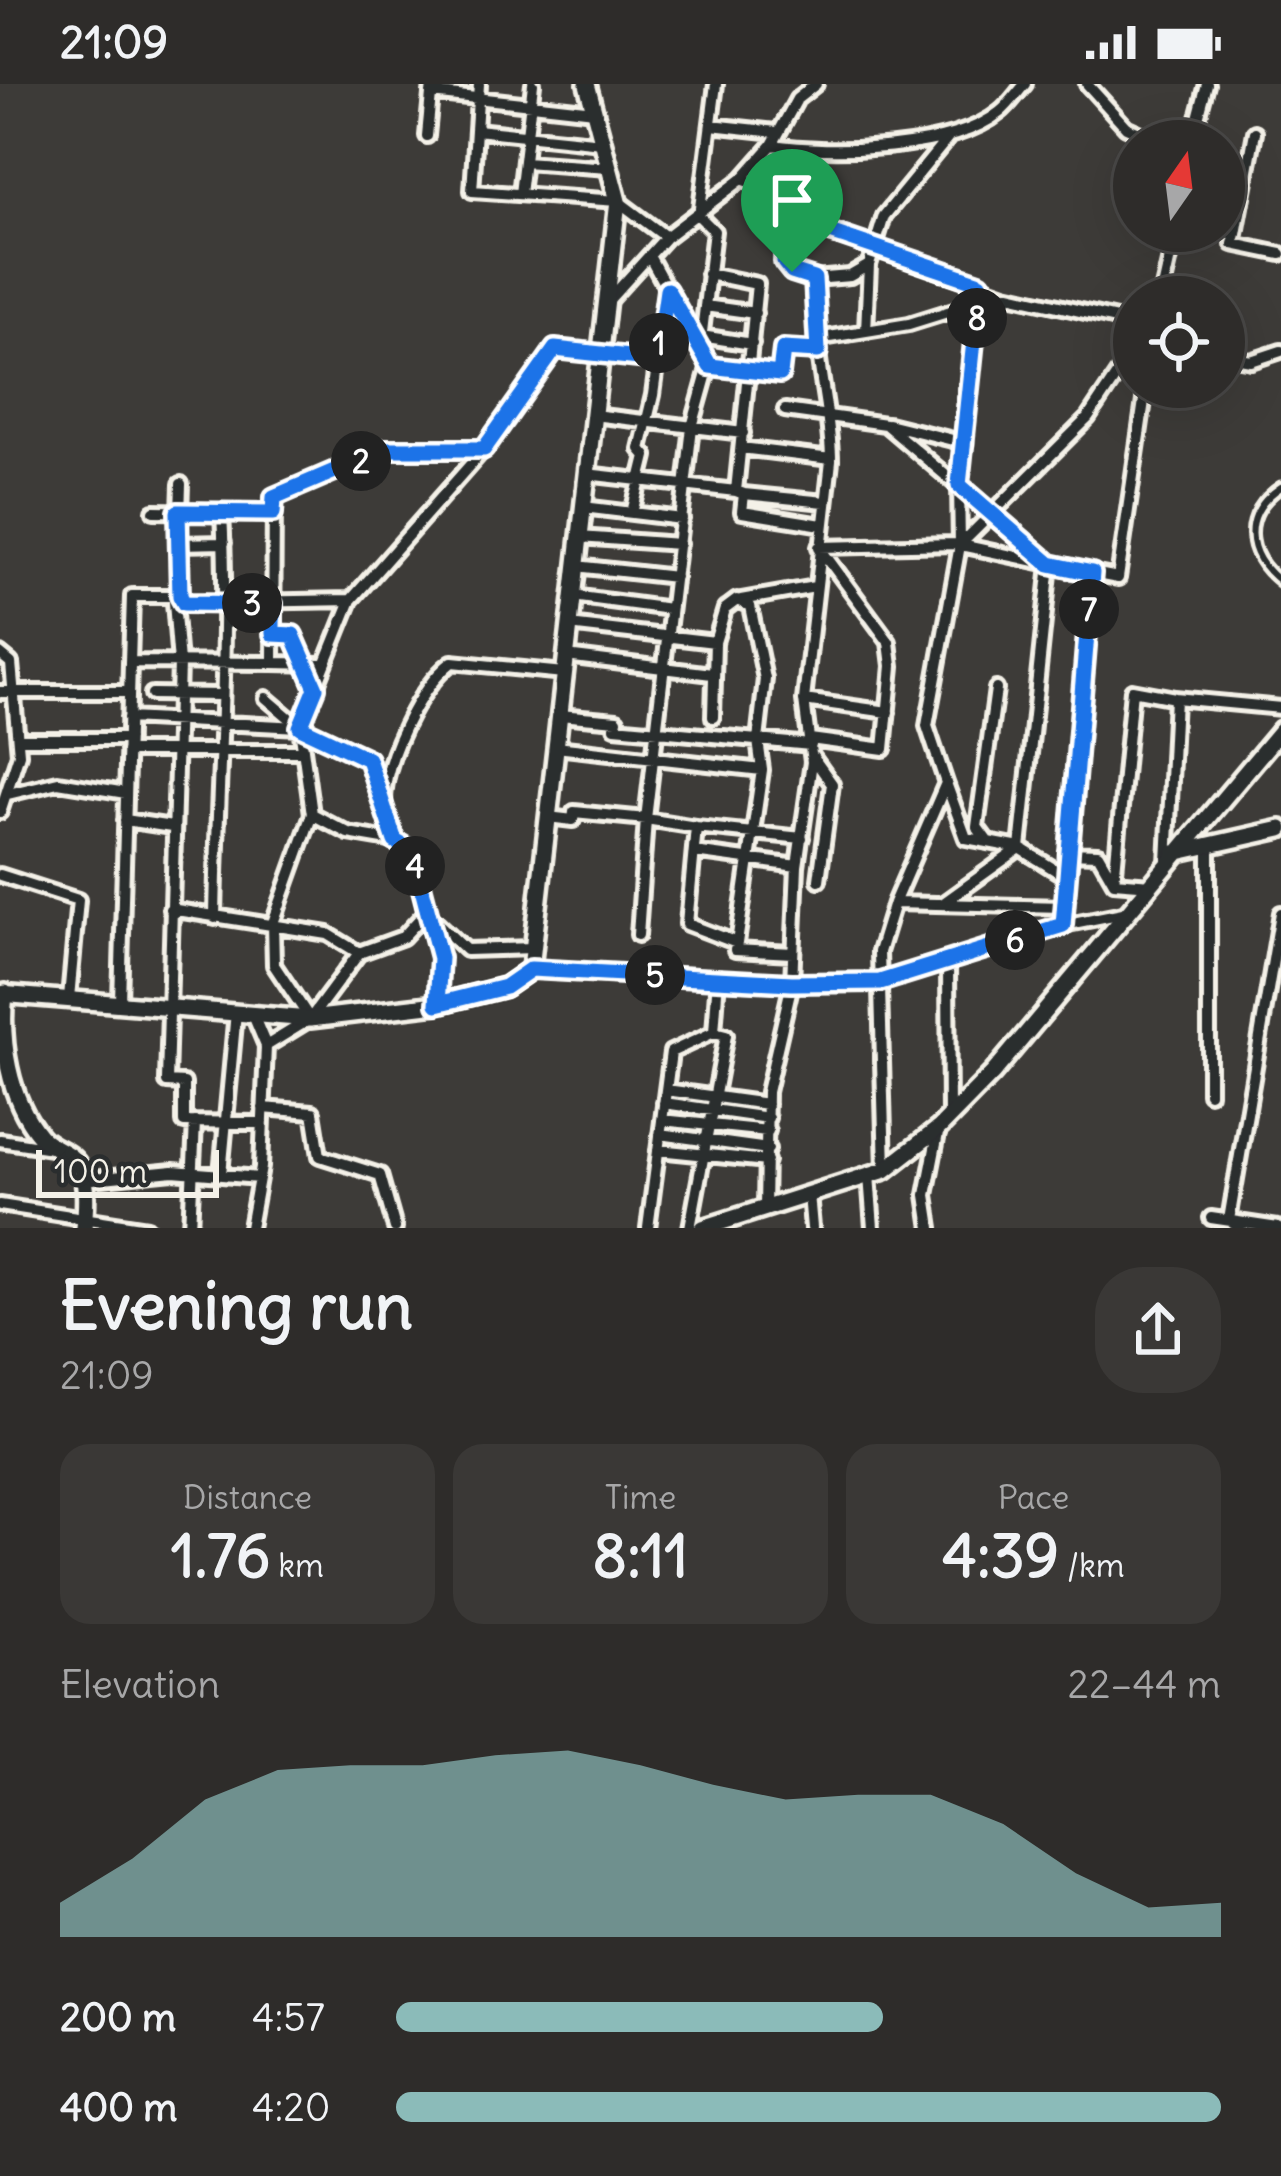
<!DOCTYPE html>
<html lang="en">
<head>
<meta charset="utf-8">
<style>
  :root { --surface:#2e2c2a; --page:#3a3836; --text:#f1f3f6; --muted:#a7a7a8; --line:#494847; --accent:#8bbbb9 }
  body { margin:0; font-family:Delius,sans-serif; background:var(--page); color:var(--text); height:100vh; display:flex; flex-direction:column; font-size:45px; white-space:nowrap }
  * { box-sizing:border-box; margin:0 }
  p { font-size:39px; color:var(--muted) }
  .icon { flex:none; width:66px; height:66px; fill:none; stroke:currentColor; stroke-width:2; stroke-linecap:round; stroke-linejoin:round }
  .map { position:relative; height:1144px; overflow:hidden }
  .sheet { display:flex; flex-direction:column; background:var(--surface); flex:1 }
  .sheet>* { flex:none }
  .needle { width:78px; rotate:14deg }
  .controls { position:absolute; left:1113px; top:36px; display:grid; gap:24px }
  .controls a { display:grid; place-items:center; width:132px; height:132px; border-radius:50%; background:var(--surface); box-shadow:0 12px 48px #0002,0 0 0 3px var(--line); font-size:60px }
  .scale { position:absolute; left:36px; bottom:30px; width:183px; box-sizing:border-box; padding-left:12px; border:6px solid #f4f1e8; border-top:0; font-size:33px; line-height:42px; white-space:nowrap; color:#f4f1e8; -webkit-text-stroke:9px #2a2d2e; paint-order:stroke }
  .pin { position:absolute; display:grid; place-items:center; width:102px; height:102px; color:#fff; margin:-123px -51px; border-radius:50% 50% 50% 0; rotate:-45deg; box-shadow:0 0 12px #0007 }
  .pin .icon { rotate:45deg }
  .km { position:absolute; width:60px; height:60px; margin:-30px; border-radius:50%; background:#222; color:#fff; font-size:33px; line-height:60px; text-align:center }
  .round { display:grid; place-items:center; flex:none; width:126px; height:126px; border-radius:48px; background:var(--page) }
  .head { display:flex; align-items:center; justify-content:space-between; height:204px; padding:0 60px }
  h1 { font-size:66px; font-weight:700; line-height:90px }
  .stats { display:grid; grid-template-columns:repeat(3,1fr); gap:18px; height:204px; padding:12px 60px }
  .stats div { display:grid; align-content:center; border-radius:30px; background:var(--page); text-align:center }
  .stats b { font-size:60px; font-weight:700 }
  .stats small { font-size:33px; font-weight:400 }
  .stats p { font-size:33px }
  .chart { height:336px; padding:24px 60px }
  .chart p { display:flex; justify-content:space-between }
  .chart svg { width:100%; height:216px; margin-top:12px; fill:var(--accent); opacity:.7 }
  ul { padding:0 60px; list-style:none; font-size:39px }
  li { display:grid; grid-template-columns:192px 144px 1fr; align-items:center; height:90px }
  li i { height:30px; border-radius:15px; background:var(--accent) }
  .status { display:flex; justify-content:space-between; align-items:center; height:84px; padding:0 60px; background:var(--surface); direction:ltr }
  .status svg { height:33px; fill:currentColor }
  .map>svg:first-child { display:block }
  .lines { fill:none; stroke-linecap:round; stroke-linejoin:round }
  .lane-casing { stroke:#f4f1e8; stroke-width:15 }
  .street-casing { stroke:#f4f1e8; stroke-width:20 }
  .secondary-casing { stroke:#f4f1e8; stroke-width:24 }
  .lane { stroke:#2a2d2e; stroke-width:6 }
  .street { stroke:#2a2d2e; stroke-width:10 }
  .secondary { stroke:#2a2d2e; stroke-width:15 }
  .route-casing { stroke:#fff; stroke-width:24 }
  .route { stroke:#1a73e8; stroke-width:15 }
</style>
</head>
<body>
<div class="status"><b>21:09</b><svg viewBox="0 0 49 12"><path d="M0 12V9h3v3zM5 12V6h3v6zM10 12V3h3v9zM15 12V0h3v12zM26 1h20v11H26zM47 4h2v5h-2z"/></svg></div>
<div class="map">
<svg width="1281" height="1144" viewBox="0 0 1281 1144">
  <rect width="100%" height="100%" fill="#3d3b38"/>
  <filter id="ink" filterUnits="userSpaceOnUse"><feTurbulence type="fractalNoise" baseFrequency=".00833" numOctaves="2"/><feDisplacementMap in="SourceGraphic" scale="24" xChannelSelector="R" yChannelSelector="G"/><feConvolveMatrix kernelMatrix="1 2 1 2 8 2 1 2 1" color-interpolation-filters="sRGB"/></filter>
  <g filter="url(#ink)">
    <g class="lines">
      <g class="lane-casing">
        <path id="lane" d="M1281,403C1242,429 1244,470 1281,498"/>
      </g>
      <g class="street-casing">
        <path id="street" d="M479,0L472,107L618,117L666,153L608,217
          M1087,0L1126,43L1157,57
          M431,9L594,27
          M711,41L776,48
          M476,46L602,59
          M427,52L432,0
          M1192,57L1207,0
          M772,61C831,70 952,67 1000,28C1009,21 1017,9 1025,0
          M524,78L609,84
          M742,95L787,112L785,178L792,188L814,195L818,267
          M520,110L533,0
          M786,133L1005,210L1134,239
          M1220,147L1236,150L1255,48
          M1236,150L1233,160L1281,170
          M666,153L742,95L772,61L797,15L816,0
          M649,172L709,282L780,290L783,265L818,267C822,305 831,340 831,377L804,616L812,678L797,782L792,899L767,1008L765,1124
          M708,190L757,200L736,407L744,410L742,428L822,441
          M814,195L850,192L869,181L884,132L948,54
          M1161,213L1176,147
          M705,222L755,229
          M866,247L869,181
          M701,252L752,260
          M817,255L909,240L1005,210
          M700,265L714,147L699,132L716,0
          M1224,272L1251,277L1281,267
          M709,282L692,343L646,735L696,743L687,840L737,859L735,866L793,869
          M785,326L885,340L1050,480L1020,764L1065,792
          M593,331L743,349
          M888,340L965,359
          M741,364L831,375
          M586,390L736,407
          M744,410L825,418
          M583,423L682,435
          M154,427L273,429
          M632,429L646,372L640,365L653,311L667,209
          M579,453L679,460
          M179,460L181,400
          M960,461L1088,334L1134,265
          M819,463L956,460L1092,489
          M576,482L675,493
          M573,512L670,525
          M741,516L815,503
          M569,541L715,558
          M273,550L293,551L315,604
          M0,570L11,579L19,670L0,728
          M566,572L712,590
          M130,578L273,579
          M325,580L273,579L274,413L386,365H484
          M996,605L977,743L988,758L1020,764
          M0,608H129
          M152,610L219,611
          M266,614L300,643L368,675L382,718
          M804,616L888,628
          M559,631L617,636L615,643L811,661
          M713,633L715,558L725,525L737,516L750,522L765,595L758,656L762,686L737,859
          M128,634L300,643
          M18,655H128
          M810,655L884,665L892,582L889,558L819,463
          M556,663L762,686
          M127,667H302
          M812,672L832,700L819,796
          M946,699L966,754L988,758
          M8,710L58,698L126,709
          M548,733L573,736L574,728L646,735L638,851
          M125,736L172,743
          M696,743L802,754
          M395,757C392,746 384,731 384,720C383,677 418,604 452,578L564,589
          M694,768L797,782
          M1067,769L1098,770L1114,798
          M1167,779L1175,614L1281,624
          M0,791L78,816L69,914
          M1151,801L1114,798L1132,606L1175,614
          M894,819L946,699L927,642L960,461L959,401L980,199
          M942,820L1020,764
          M170,825L328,850L359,869
          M426,828L466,866L533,864
          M427,831L440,874L437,920
          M215,834C217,699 229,562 222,428
          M1063,841L1092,489L1118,494L1146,303
          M948,877L949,1034
          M531,885L792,899L880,898L1063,841L1128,828
          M120,917L132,512H180L179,460L224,459
          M253,931L266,962
          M310,935L274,881L273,839L312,730L300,643L351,516L484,365L555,265L657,276
          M666,1006L767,1020
          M1209,1009V765
          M664,1019L768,1034
          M263,1024L313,1028L320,1072L380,1091L395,1144
          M662,1036L768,1047
          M262,1039L184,1038V999L167,998L179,579L174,518L180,512L185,519L351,516
          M660,1050L768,1065
          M0,1056L52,1064
          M658,1066L767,1077
          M885,1086L879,868L894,819L1064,823
          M221,1090L236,928
          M869,1091L873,1144
          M83,1096L173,1087L259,1094
          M809,1110L812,1144
          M0,1121L147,1144
          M1211,1134L1278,1144
          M190,1144L195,1038
          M250,1144L261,1083L266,962L310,935L359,869L403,853L426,828L412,767L395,757L348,749L312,730
          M648,1144L671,968L714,948
          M690,1144L726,951L714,948L718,894
          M931,1144L926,1111L939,1044
          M1239,1144L1229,1136L1281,829"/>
      </g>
      <g class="secondary-casing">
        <path id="secondary" d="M1174,769L1281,745
          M5,909C0,956 8,1014 40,1052C48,1062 61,1065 71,1073C90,1089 86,1122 84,1144
          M0,910L310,935L437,920L505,903L531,885L618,117L587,0
          M703,1144L885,1086L939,1044L993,989L1281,646"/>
      </g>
      <use href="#lane" class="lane"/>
      <use href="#street" class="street"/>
      <use href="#secondary" class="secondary"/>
    </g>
  </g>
  <g class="lines" filter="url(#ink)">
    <g class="route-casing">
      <path id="route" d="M786,133L980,199L959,401L1050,480L1092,489L1063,841L880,898L792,899L531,885L505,903L437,920L440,874L412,767L395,757L368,675L300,643L316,604L293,551L273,550V520L184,519L180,512L178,428L273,429L274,413L386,365H484L555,265L657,276L667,206L710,282L780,290L783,265L818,267L814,195L792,188L784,178Z"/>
    </g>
    <use href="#route" class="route"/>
  </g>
</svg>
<div class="controls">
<a><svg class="needle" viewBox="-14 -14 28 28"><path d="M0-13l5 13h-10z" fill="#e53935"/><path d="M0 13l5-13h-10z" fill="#a7a7a8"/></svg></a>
<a><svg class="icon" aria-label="locate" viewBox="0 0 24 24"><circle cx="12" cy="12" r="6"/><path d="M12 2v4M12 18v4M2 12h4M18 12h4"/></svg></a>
</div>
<div class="scale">100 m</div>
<div class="pin" style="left:792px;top:188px;background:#1e9e55"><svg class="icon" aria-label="arrive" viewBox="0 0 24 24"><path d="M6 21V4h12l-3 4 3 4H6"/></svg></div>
<b class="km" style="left:659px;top:259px">1</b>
<b class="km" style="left:361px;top:377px">2</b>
<b class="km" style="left:252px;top:519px">3</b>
<b class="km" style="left:415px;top:782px">4</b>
<b class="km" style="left:655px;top:891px">5</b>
<b class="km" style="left:1015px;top:856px">6</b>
<b class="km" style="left:1089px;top:525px">7</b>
<b class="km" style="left:977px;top:234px">8</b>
</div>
<section class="sheet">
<div class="head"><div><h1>Evening run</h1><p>21:09</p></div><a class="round"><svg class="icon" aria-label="share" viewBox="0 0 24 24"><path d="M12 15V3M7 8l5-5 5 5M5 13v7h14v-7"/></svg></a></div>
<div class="stats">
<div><p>Distance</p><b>1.76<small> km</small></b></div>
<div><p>Time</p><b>8:11</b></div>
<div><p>Pace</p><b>4:39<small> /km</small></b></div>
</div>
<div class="chart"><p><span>Elevation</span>22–44 m</p>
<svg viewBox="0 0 160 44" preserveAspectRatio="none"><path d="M0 44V37L10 28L20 16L30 10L40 9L50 9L60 7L70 6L80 9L90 13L100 16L110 15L120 15L130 21L140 31L150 38L160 37V44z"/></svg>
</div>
<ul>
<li><b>200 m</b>4:57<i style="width:59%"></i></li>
<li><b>400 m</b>4:20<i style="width:100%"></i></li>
</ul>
</section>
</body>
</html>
